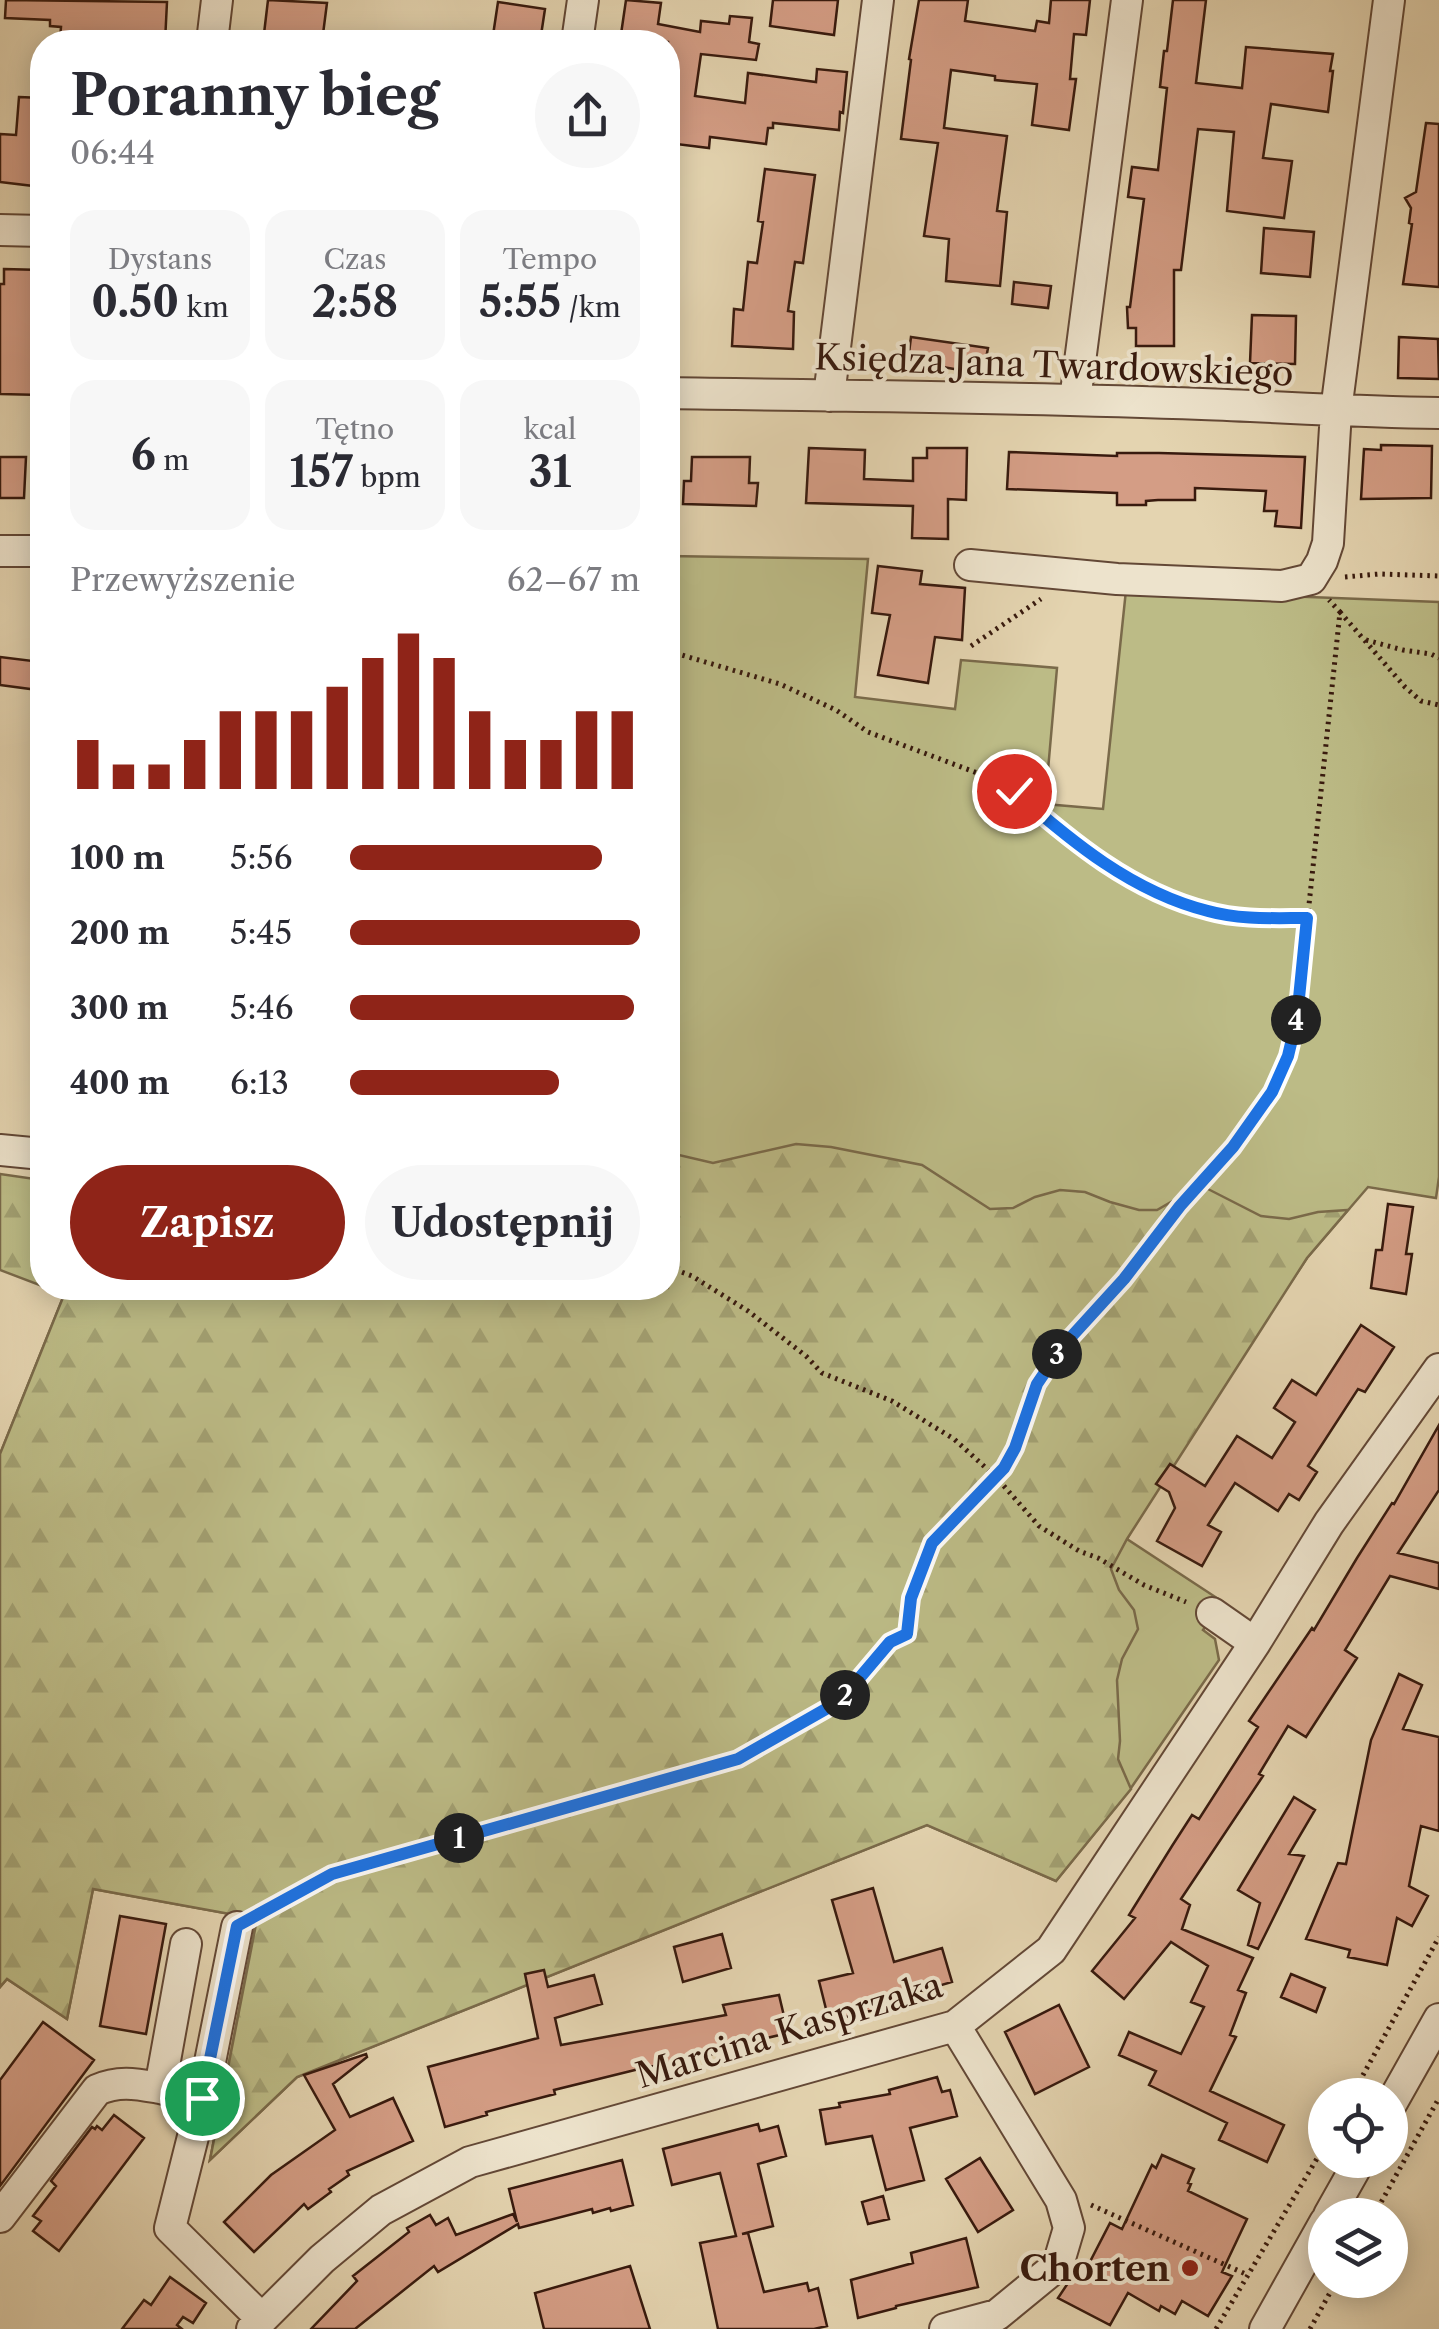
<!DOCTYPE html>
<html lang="pl">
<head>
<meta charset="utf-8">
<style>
  :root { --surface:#fff; --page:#f7f7f7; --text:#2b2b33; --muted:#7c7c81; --accent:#8f2418 }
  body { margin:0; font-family:"Libre Caslon Text",serif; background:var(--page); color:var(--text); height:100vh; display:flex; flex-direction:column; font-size:38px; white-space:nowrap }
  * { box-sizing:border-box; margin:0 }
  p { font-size:32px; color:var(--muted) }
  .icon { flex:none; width:55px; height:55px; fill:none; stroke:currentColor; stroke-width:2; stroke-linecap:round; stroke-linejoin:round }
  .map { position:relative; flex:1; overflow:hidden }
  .panel { position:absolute; left:30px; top:30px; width:650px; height:1270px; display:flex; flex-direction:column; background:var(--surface); border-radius:40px; box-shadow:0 5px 25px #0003 }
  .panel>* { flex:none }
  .tools { position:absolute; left:1308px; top:2078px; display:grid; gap:20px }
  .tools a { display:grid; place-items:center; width:100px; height:100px; border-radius:50%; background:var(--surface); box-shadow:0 5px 25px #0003; font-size:50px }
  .pin { position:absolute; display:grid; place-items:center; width:85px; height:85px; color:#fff; margin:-42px; border:5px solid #fff; border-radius:50%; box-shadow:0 2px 10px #0007 }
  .km { position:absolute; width:50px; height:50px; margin:-25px; border-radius:50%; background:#222; color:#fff; font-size:28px; line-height:50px; text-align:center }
  .round { display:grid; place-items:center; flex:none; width:105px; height:105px; border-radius:52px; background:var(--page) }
  .overview { display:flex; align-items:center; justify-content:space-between; height:170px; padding:0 40px }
  h1 { font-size:55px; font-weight:800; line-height:75px }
  .figures { display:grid; grid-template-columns:repeat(3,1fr); gap:15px; height:170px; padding:10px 40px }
  .figures div { display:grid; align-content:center; border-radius:25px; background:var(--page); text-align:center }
  .figures b { font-size:42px; font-weight:800 }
  .figures small { font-size:28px; font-weight:400 }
  .figures p { font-size:28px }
  .chart { height:280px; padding:20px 40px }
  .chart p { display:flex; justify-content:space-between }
  .chart svg { width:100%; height:180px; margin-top:10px; stroke:var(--accent); stroke-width:6 }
  .primary-button { display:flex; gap:20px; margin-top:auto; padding:20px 40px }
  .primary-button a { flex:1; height:115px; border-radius:60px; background:var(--accent); color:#fff; font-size:40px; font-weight:800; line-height:115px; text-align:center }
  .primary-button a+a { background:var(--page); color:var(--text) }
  ul { padding:0 40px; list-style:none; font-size:32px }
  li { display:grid; grid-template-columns:160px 120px 1fr; align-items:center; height:75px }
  li i { height:25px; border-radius:12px; background:var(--accent) }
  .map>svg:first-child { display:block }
  .green { fill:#bcbb86; stroke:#7a6a4a; stroke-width:2.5 }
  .forest { fill:url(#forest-firs); stroke:#7a6a4a; stroke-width:2.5 }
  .building { fill:#d49d85; stroke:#381a0e; stroke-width:2.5 }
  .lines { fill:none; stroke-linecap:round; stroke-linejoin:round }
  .minor-casing { stroke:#634836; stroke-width:34 }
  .path { stroke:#381a0e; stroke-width:5; stroke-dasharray:2.5 5; stroke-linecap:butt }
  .minor { stroke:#ede3cc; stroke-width:30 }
  .route-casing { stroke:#fff; stroke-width:20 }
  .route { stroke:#1a73e8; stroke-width:12 }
  .poi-dot { fill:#8f2418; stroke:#ede3cc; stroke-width:4 }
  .labels { text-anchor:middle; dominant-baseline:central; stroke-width:8; stroke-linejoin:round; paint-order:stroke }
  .street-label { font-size:35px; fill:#381a0e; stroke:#ede3cc }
  .poi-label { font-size:35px; font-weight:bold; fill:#381a0e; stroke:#ede3cc; text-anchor:end }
</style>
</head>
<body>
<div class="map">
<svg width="1439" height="2329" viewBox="0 0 1439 2329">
  <defs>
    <pattern id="forest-firs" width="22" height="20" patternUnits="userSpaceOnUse" patternTransform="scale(2.5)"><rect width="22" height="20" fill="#bcbb86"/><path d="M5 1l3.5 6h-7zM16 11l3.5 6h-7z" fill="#a2a072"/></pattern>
  </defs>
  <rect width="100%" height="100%" fill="#e4d4b0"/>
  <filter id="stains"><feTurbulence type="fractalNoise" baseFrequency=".002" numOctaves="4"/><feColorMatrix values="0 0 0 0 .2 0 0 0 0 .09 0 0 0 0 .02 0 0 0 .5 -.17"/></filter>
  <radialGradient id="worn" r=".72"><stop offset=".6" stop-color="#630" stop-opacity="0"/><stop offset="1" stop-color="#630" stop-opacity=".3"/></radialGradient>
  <path class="green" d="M668,556L868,559L855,697L955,709L961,660L1057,668L1045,804L1103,809L1126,590L1439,602V1177L1436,1198L1368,1187L1307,1258L1156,1484L1127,1539L1223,1602L1203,1630L1215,1639L1219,1660L1131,1788L1056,1881L927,1825L297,2077L210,2160L257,1919L93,1889L67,2019L7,1979L0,1987V1454L64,1295L46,1288H668Z"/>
  <path class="forest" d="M796,1144L831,1147L922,1165L990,1209L1013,1208L1035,1197L1060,1190L1085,1192L1110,1202L1139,1210H1157L1178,1198L1206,1188L1261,1216L1289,1219L1318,1212L1348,1210L1307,1258L1127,1539L1111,1569L1119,1590L1134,1610L1138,1629L1122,1659L1117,1680L1120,1741L1118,1759L1131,1789L1056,1881L927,1825L297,2077L210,2160L257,1919L93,1889L67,2019L7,1979L0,1987V1454L64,1295L46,1288H668V1157L679,1155L713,1163Z
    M0,1174L42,1180V1286L0,1270Z"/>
  <path class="building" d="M6,0L167,2L165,42H108L60,39L61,27L50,26V20L5,18Z
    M268,0L327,3L322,42H263Z
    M626,0L661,3L658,24L700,32L701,21L729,24L730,16L752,18L749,42L759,44L756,60L701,54L695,96L745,103L748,73L816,82L817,69L847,72L843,113L840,112L839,130L773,123V128H768L766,144L710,137L709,148L668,143V42L620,41Z
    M773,0H838L834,35L770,26Z
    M919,0H968L965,21L1035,31L1037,21L1049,23L1051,0H1090L1086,35L1074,34L1070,79H1076L1069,130L1032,125L1037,84L995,80V76L951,70L944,128L1007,136L997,211L1007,212L1000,286L946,281L949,239L924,236L938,143L901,139L911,60L909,59Z
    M1173,0H1206L1196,83L1242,88L1246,47L1333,54L1330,71H1333L1328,112L1271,104L1263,158L1292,161L1284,218L1227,211L1234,132L1198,129L1181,270H1174V346H1136V328H1128L1127,307H1130L1144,199L1128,197L1132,167L1158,170L1167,88L1160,87L1164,51H1167Z
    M498,2L545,9L540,42H492Z
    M19,97L42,98L41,145L42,146V187L0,182V134L16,135Z
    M1426,123L1439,124V287L1403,284L1412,224L1409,223L1411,208L1405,198L1416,192Z
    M765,169L815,175L803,263L795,262L788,311L794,312L793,349L732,346L734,309L743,310L748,262L757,263L763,222L758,221Z
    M1264,228L1314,232L1310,277L1261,273Z
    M4,269L42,270L40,346H42V395L0,394V284H4Z
    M1014,282L1051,286L1048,308L1012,304Z
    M1252,315L1296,316L1295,364L1250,363Z
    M911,337L988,348L983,374L908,361Z
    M1399,337L1438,339L1439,379L1398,378Z
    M1381,445L1432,446L1431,498L1361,499L1364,449L1381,450Z
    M809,448L865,450L864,479L913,481V458H927V448H967L966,500L948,499V539L912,538L913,506L806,503Z
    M1009,452L1117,456V453H1159L1305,457L1301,528L1275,526L1277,511H1264L1266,491L1195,488V500H1158L1146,501V505H1117V493L1007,489Z
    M0,457H26L24,498H0Z
    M692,457H750L749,483H758L756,506L683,504L684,481H691Z
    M878,566L922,571L920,584L965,588L962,640L935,637L928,683L878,675L890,615L872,613Z
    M0,657L41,662L38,690L0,685Z
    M1388,1204L1413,1207L1406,1254H1412L1406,1294L1371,1288L1376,1250H1382Z
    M1361,1325L1394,1347L1365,1392L1358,1389L1308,1466L1317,1472L1299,1500L1289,1494L1278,1511L1235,1483L1208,1525L1221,1532L1202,1566L1157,1541L1175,1508L1169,1492L1156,1484L1170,1464L1205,1486L1237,1436L1272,1458L1295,1422L1274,1408L1292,1380L1316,1395Z
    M1439,1425V1490L1398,1553L1439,1563V1589L1390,1576L1345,1650L1357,1658L1306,1737L1288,1726L1259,1774L1263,1776L1181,1899L1190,1905L1182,1929L1253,1958L1238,1990L1246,1993L1230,2035L1236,2037L1210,2091L1284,2125L1267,2162L1219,2140L1227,2123L1149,2085L1156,2071L1119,2055L1129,2032L1181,2054L1204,2007L1191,2002L1208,1966L1171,1942L1124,1999L1092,1971L1135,1918L1129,1915L1172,1846L1192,1815L1199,1819L1258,1727L1249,1721L1312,1628L1314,1630L1357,1558L1392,1503L1394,1504Z
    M1399,1674L1422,1685L1403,1729L1439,1737V1831L1421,1826L1409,1886L1428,1896L1412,1926L1397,1918L1387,1965L1348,1957L1350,1950L1306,1939L1338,1863L1346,1864L1371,1740Z
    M1294,1797L1315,1810L1289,1854L1304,1856L1258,1949L1248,1945L1260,1903L1238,1890Z
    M873,1888L894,1962L942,1948L952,1982L873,2005L874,2010L829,2021L819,1981L853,1973L832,1900Z
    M120,1916L166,1924L146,2034L100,2026Z
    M722,1934L731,1968L683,1982L674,1947Z
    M544,1970L548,1987L594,1975L602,2004L555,2018L561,2045L726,2015L723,2005L779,1995L788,2033L712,2051L713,2054L639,2069L554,2090L555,2094L486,2112L487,2115L445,2127L428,2067L538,2038L525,1974Z
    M1291,1974L1325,1988L1316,2012L1281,1997Z
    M1059,2005L1089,2067L1035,2094L1005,2032Z
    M43,2022L94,2060L0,2186V2080Z
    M366,2054L367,2057L333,2084L350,2117L393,2098L413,2141L347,2171L349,2175L329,2189L331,2192L308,2209L304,2204L254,2252L224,2222L271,2175L335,2130L304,2075Z
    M937,2077L942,2092L950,2090L957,2116L910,2128L924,2180L886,2190L872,2136L826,2144L820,2110L840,2107L839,2103L890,2094L889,2090Z
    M114,2115L144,2138L59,2251L33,2231L41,2221L33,2216L56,2186L51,2181L92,2127L95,2129L97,2126L102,2130Z
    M758,2124L760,2131L778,2126L786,2156L758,2164L773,2226L742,2234L748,2233L764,2292L807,2283L809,2291L818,2288L827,2326L814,2329H718L700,2243L736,2236L720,2173L672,2185L663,2149Z
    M1162,2155L1194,2169L1188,2183L1191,2184L1188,2191L1247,2219L1222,2272L1232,2276L1208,2316L1182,2301L1175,2314L1161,2306L1159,2311L1128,2293L1110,2325L1058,2298L1072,2277L1080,2281L1110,2223L1122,2229L1152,2165L1156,2168Z
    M980,2158L1013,2210L978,2232L946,2179Z
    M622,2160L633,2205L611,2211L610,2208L593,2213L592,2209L519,2228L518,2224L438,2272L434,2266L355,2329H311L357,2281L353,2276L409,2232L407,2228L430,2215L436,2225L448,2218L456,2235L513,2214L517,2222L509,2189Z
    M883,2196L889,2219L868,2224L862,2202Z
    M966,2238L978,2287L896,2306V2308L858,2318L851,2280L913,2263L911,2253Z
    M630,2266L650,2329H544L535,2293Z
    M170,2277L206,2303L193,2323L183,2317L177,2325L182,2329H122L144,2300L151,2305Z"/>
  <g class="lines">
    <g class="minor-casing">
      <path id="minor" d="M212,42L217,0
        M577,42L583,0
        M0,230L42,231
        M668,393C846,396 1024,397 1202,404C1281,407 1360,412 1439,413
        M829,396L878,0
        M1075,400L1127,0
        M0,551H42
        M970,565L1117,579L1282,586L1311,579L1322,561L1328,543L1336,411L1389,0
        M0,1150L42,1154
        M1212,1613L1255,1643
        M237,1927L203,2097L170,2228L262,2319
        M180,2093L160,2088L186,1944
        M1390,2106L1439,2019
        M1329,2215L1360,2160
        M0,2217L97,2090C119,2080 137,2084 160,2088
        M252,2329L322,2259L381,2210L470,2162L955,2026L1051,1950L1255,1643L1329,1523L1439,1369
        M945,2329L997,2315L1058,2265L1069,2228L1061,2200L955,2026
        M1265,2329L1325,2222"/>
    </g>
    <path class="path" d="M1345,577L1379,574L1439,576
      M1340,612L1405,687L1421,701L1439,705
      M1366,640L1403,650L1431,654L1439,658
      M971,646L1041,599
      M668,651L780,684L836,710L868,732L988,777L1013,791L1076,844L1121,874L1169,898L1209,912L1239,916L1307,918
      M668,1267L692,1276L748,1311L806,1356L822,1373L892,1401L954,1439L996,1477L1039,1526L1079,1551L1098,1558L1144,1585L1186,1602
      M262,1913L332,1873L738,1759L840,1701L889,1642L907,1634L911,1598L932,1543L1005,1468L1015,1448L1037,1384L1062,1347L1124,1279L1179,1205L1233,1147L1272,1092L1287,1056L1297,1018L1340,612L1329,600
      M1352,2095L1439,1937
      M1091,2205L1248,2275
      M1374,2215L1439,2098
      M1216,2329L1325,2145
      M1310,2329L1337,2280"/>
    <use href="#minor" class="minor"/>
  </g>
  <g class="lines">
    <g class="route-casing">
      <path id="route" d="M202,2098L237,1926L332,1874L738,1759L840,1701L890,1642L907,1634L911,1598L932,1543L1004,1468L1015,1448L1037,1384L1062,1347L1124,1279L1180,1206L1233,1147L1272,1092L1288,1056L1297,1018L1307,918C1274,918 1240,920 1208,911C1132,892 1071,841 1014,791"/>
    </g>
    <use href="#route" class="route"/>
  </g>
  <circle class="poi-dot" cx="1190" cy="2268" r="10"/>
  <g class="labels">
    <g class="street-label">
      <text transform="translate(1054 365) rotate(2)">Księdza Jana Twardowskiego</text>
      <text transform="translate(789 2030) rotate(-17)">Marcina Kasprzaka</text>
    </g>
    <g class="poi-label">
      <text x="1170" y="2268">Chorten</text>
    </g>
  </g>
  <rect width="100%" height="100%" filter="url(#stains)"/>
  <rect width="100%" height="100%" fill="url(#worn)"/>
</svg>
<div class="tools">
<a><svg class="icon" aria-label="locate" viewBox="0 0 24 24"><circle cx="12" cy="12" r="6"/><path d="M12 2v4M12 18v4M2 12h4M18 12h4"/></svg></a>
<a><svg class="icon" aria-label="layers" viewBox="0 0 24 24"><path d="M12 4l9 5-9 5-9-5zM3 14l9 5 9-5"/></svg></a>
</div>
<div class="pin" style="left:202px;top:2098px;background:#1e9e55"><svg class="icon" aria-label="arrive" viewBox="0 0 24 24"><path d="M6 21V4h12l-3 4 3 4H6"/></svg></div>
<div class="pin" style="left:1014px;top:791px;background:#d93025"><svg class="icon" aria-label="check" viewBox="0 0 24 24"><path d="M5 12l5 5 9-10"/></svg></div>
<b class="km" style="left:459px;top:1838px">1</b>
<b class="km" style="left:845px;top:1695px">2</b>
<b class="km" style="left:1057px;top:1354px">3</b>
<b class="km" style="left:1296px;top:1020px">4</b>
<section class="panel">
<div class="overview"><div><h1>Poranny bieg</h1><p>06:44</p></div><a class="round"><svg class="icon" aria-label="share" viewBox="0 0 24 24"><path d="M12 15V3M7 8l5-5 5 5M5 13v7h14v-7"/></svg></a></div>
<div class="figures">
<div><p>Dystans</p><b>0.50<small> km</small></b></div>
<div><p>Czas</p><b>2:58</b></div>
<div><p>Tempo</p><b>5:55<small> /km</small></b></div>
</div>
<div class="figures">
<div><b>6<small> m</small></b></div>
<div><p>Tętno</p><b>157<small> bpm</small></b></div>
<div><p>kcal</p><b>31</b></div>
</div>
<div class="chart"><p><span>Przewyższenie</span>62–67 m</p>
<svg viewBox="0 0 160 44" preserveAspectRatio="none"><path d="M5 44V32M15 44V38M25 44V38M35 44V32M45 44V25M55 44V25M65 44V25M75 44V19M85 44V12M95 44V6M105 44V12M115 44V25M125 44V32M135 44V32M145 44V25M155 44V25"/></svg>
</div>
<ul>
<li><b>100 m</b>5:56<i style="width:87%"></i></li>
<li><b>200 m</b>5:45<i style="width:100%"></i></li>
<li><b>300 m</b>5:46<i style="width:98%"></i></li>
<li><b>400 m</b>6:13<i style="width:72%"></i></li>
</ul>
<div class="primary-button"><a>Zapisz</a><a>Udostępnij</a></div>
</section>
</div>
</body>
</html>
